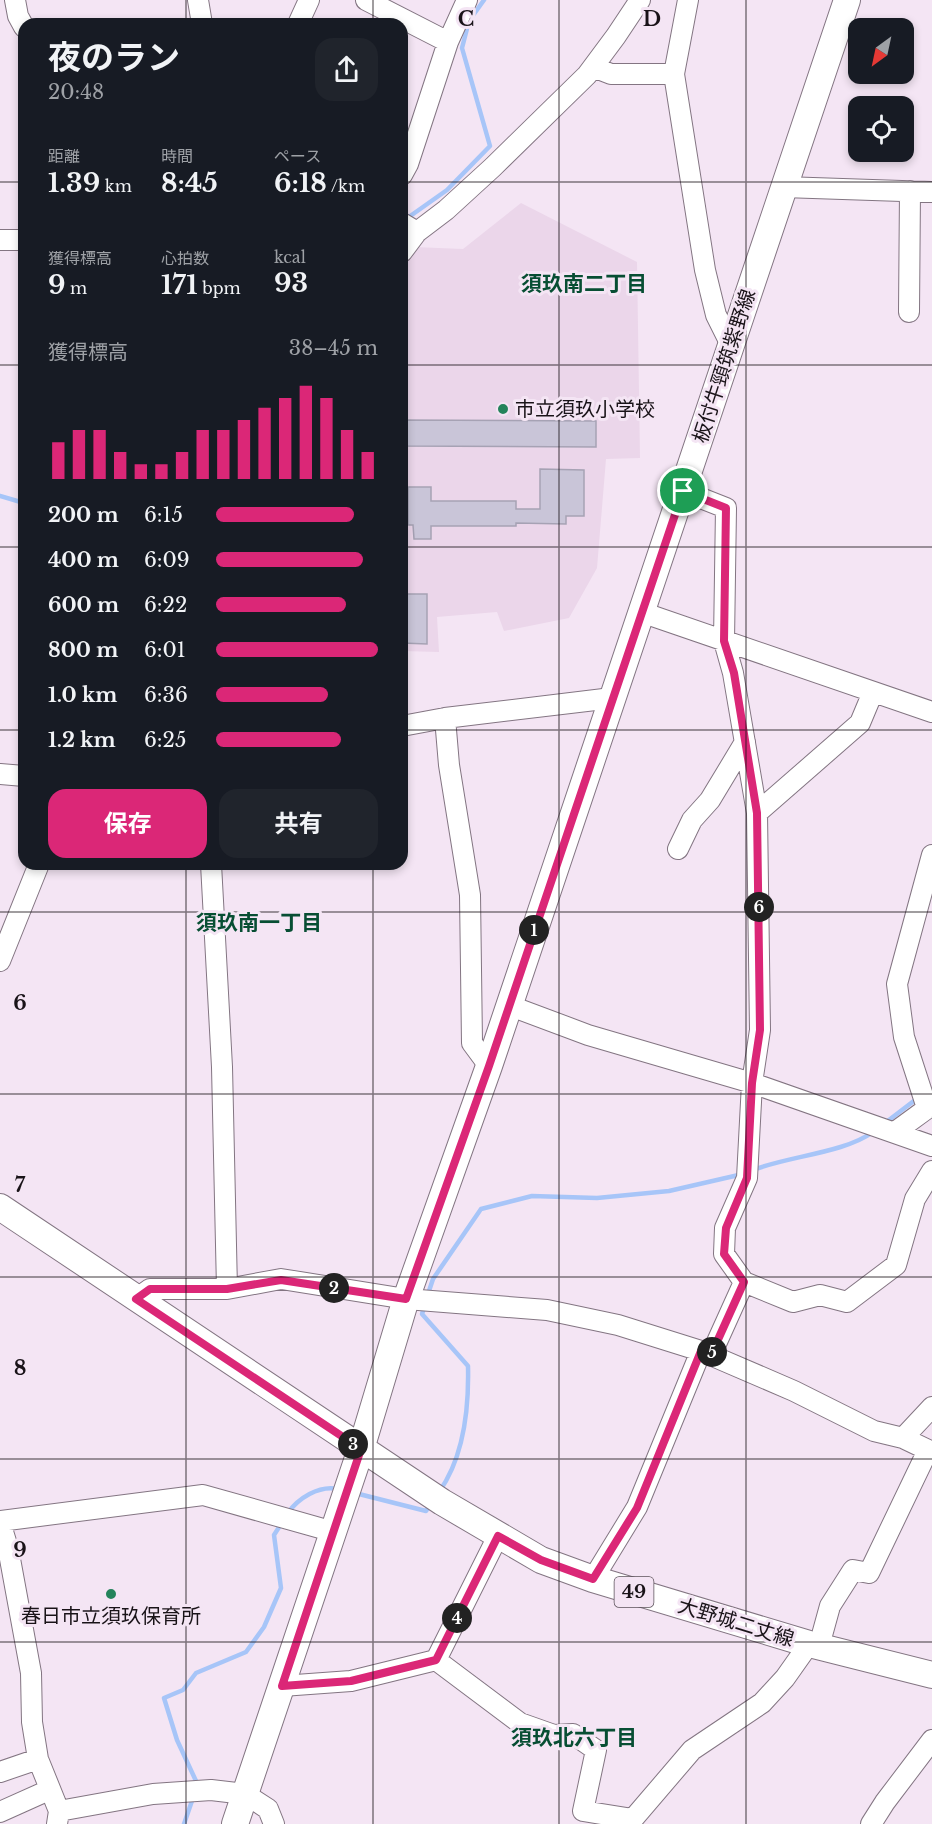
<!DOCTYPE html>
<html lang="ja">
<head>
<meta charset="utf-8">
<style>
  :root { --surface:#171b24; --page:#20242c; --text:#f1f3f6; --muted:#9ea1a6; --accent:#db2777 }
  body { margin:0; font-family:"Libre Baskerville","Noto Sans JP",serif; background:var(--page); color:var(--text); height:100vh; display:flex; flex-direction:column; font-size:22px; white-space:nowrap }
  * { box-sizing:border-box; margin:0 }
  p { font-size:20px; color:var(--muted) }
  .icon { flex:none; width:33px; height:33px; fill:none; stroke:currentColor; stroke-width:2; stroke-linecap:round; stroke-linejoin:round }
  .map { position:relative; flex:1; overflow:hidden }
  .drawer { position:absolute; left:18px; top:18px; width:390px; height:852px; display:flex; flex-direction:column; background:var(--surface); border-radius:18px; box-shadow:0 3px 9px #0003 }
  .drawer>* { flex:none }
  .needle { width:39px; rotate:213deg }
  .buttons { position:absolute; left:848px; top:18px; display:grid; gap:12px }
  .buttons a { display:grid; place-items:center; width:66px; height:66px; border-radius:12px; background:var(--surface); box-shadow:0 3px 9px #0003; font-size:30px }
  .pin { position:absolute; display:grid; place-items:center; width:51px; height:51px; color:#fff; margin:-26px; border:3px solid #fff; border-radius:50%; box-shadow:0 2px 6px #0007 }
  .km { position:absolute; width:30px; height:30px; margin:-15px; border-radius:50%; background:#222; color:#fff; font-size:16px; line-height:30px; text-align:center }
  .round { display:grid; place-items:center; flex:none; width:63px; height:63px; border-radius:18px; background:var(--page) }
  .head { display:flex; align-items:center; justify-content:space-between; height:102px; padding:0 30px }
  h1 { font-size:33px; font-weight:700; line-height:45px }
  .figures { display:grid; grid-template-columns:repeat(3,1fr); gap:9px; height:102px; padding:6px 30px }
  .figures div { display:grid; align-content:center }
  .figures b { font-size:26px; font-weight:700 }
  .figures small { font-size:16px; font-weight:400 }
  .figures p { font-size:16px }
  .chart { height:168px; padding:12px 30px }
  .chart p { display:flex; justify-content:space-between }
  .chart svg { width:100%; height:108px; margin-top:6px; stroke:var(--accent); stroke-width:6 }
  .action { display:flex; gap:12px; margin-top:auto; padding:12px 30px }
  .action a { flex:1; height:69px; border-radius:18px; background:var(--accent); color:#fff; font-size:24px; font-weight:700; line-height:69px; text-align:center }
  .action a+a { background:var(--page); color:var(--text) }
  ul { padding:0 30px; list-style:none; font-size:20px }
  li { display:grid; grid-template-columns:96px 72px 1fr; align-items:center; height:45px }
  li i { height:15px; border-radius:8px; background:var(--accent) }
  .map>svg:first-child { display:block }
  .built { fill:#ebd6ea }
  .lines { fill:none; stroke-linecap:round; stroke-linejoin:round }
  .stream { stroke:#a7c5f8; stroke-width:4.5 }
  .building { fill:#c9c5d8; stroke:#a6a2b4; stroke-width:1.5 }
  .minor-casing { stroke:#837582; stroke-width:22 }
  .major-casing { stroke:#837582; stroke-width:28 }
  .minor { stroke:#fff; stroke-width:20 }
  .major { stroke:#fff; stroke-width:26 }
  .route-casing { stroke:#fff; stroke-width:12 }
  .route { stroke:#db2777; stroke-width:8 }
  .grid { fill:none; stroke:#191318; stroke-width:1.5; stroke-opacity:0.55 }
  .poi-dot { fill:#24835b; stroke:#f4e5f4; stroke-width:2 }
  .labels { text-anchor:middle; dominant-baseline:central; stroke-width:6; stroke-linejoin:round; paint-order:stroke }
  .shield { fill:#f4e5f4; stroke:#5b525a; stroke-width:1.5 }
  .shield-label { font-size:18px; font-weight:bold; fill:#191318 }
  .street-label { font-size:20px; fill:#191318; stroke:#f4e5f4 }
  .poi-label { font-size:20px; fill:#191318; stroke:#f4e5f4; text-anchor:start }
  .neighbourhood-label { font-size:21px; font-weight:bold; fill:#074e33; stroke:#f4e5f4 }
  .grid-label { font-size:20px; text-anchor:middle; font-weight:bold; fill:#191318; stroke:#f4e5f4; stroke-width:6; stroke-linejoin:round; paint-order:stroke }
</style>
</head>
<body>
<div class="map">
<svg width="932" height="1824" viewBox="0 0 932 1824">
  <rect width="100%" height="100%" fill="#f4e5f4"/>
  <path class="built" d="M521,203L637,262L640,458L606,459L597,568L569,618L504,631L497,612L437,617L439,652L402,651V271L414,247L463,249Z"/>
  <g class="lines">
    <path class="stream" d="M406,219L447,190L490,146L462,48L469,21L484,0
      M0,496L24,503
      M885,1123L919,1097
      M753,1170C789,1156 844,1153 873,1132
      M428,1294L433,1279L481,1209L532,1196L597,1198L669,1191L743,1174
      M425,1305L422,1314L468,1366C469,1408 464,1457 439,1492
      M355,1493L426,1511L431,1504
      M287,1514C298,1498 319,1485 338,1489
      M195,1787L196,1781L177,1740L164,1698L183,1690L196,1673L246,1652L264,1627L281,1588L274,1535L283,1521
      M184,1824L194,1795"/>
  </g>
  <path class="building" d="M402,420L596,421V447L402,446Z
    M540,469L584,470V516H566V524L516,523V526H431V539H414L413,525H408V487H431V501H516V509H540Z
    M402,594H427V644L402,643Z"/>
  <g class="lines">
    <g class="minor-casing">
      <path id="minor" d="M15,0L18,16L24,27
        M198,0L202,24
        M366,0L448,42
        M688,0L674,74L705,270L716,315L731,345
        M298,24L309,0
        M593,67L611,74H674
        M402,175L408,164L448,42L467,0
        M783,187L932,192
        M402,223L417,232L402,252
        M417,232L446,210L493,167L587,75L616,36L640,0
        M0,240H24
        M909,312L910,191
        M683,491L726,508L724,641L733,673L757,813L760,1030L752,1083L747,1178L725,1228L724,1254L744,1282
        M641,612L932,712
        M445,718L612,698
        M402,726L445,718L449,765L470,895L472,1043L489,1066
        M0,774L24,776
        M757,813L860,723L873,692
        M678,849L692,820L710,800L745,742
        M211,864L222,1067L227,1289L281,1279L406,1299L547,1310L618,1325L701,1351L794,1391L874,1431L903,1438L928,1450L869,1573L853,1570L830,1606L819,1646
        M0,961L39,864
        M508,1005L588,1035L752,1083L932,1146
        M927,1108L904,1037L897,984L932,855
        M895,1132L932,1105
        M136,1299L150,1289H227
        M711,1355L744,1282L793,1302L820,1295L847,1302L896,1265L915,1199L932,1171
        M903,1438L932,1407
        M0,1521L203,1495L334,1532
        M0,1522L8,1548L31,1673L32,1722L38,1759L59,1811L57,1824
        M498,1536L436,1660L520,1723L554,1735L573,1734L596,1750L583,1811L633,1819
        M593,1579L637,1507L701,1351
        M282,1686L351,1681L436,1660
        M0,1772L38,1759
        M59,1811L153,1794L211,1790L245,1794L268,1809L274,1824
        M0,1812L49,1790
        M632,1824L633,1819L692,1750L762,1703L785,1678L809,1644
        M871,1824L885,1802L932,1740"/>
    </g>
    <g class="major-casing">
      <path id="major" d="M0,1207L442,1502L541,1560L593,1579L809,1644L932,1675
        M235,1824L361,1449L406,1299L489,1066L847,0"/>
    </g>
    <use href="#minor" class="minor"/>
    <use href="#major" class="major"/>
  </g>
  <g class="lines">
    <g class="route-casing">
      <path id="route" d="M683,491L726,508L724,641L734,673L757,813L760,1030L752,1083L747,1178L726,1228L724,1254L744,1282L711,1355L701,1351L637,1508L593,1579L541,1560L498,1536L436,1660L351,1681L282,1686L361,1449L136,1299L150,1289H227L281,1280L406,1299L489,1066Z"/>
    </g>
    <use href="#route" class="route"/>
  </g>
  <path class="grid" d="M186,0V24M373,0V24M559,0V1824M746,0V1824M0,182H24M402,182H932M0,365H24M402,365H932M0,547H24M402,547H932M0,730H24M402,730H932M186,864V1824M373,864V1824M0,912H932M0,1094H932M0,1277H932M0,1459H932M0,1642H932"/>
  <g class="poi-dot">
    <circle cx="503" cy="409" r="6"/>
    <circle cx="111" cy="1594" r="6"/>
  </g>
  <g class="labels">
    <rect class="shield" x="614.5" y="1577" width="39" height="30" rx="4.5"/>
    <g class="shield-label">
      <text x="634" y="1592">49</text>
    </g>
    <g class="street-label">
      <text transform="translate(724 366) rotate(-72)">板付牛頸筑紫野線</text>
      <text transform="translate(736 1622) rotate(17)">大野城二丈線</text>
    </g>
    <g class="poi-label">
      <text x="515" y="409">市立須玖小学校</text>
      <text x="111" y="1616" text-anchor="middle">春日市立須玖保育所</text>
    </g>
    <g class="neighbourhood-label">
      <text x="584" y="284">須玖南二丁目</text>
      <text x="259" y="923">須玖南一丁目</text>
      <text x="574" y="1738">須玖北六丁目</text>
    </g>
  </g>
  <g class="grid-label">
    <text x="466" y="26">C</text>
    <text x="652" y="26">D</text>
    <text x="20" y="1010">6</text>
    <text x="20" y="1192">7</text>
    <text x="20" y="1375">8</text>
    <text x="20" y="1557">9</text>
  </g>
</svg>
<div class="buttons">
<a><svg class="needle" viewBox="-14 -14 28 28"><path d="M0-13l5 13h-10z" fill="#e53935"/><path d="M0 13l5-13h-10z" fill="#9ea1a6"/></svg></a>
<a><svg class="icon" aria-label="locate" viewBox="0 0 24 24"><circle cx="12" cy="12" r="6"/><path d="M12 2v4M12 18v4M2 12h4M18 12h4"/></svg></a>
</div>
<div class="pin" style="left:683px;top:491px;background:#1e9e55"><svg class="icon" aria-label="arrive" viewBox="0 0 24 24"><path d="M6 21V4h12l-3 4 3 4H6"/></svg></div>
<b class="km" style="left:534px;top:930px">1</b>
<b class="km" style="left:334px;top:1288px">2</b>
<b class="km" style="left:353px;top:1444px">3</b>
<b class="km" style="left:457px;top:1618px">4</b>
<b class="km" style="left:712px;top:1352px">5</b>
<b class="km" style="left:759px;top:907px">6</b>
<section class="drawer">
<div class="head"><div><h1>夜のラン</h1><p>20:48</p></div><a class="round"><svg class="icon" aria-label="share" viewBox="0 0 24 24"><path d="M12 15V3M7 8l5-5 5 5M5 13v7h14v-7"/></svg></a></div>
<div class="figures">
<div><p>距離</p><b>1.39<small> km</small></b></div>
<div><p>時間</p><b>8:45</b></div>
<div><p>ペース</p><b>6:18<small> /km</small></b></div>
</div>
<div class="figures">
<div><p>獲得標高</p><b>9<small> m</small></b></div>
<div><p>心拍数</p><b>171<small> bpm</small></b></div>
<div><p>kcal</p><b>93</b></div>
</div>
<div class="chart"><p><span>獲得標高</span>38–45 m</p>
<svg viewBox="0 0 160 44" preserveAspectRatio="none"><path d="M5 44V29M15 44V24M25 44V24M35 44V33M45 44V38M55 44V38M65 44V33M75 44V24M85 44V24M95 44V20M105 44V15M115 44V11M125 44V6M135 44V11M145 44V24M155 44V33"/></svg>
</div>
<ul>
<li><b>200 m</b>6:15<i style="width:85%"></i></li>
<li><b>400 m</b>6:09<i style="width:91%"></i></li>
<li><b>600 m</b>6:22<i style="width:80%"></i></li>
<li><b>800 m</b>6:01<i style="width:100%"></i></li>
<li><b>1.0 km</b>6:36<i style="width:69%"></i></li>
<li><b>1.2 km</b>6:25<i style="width:77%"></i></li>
</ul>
<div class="action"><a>保存</a><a>共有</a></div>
</section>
</div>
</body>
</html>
